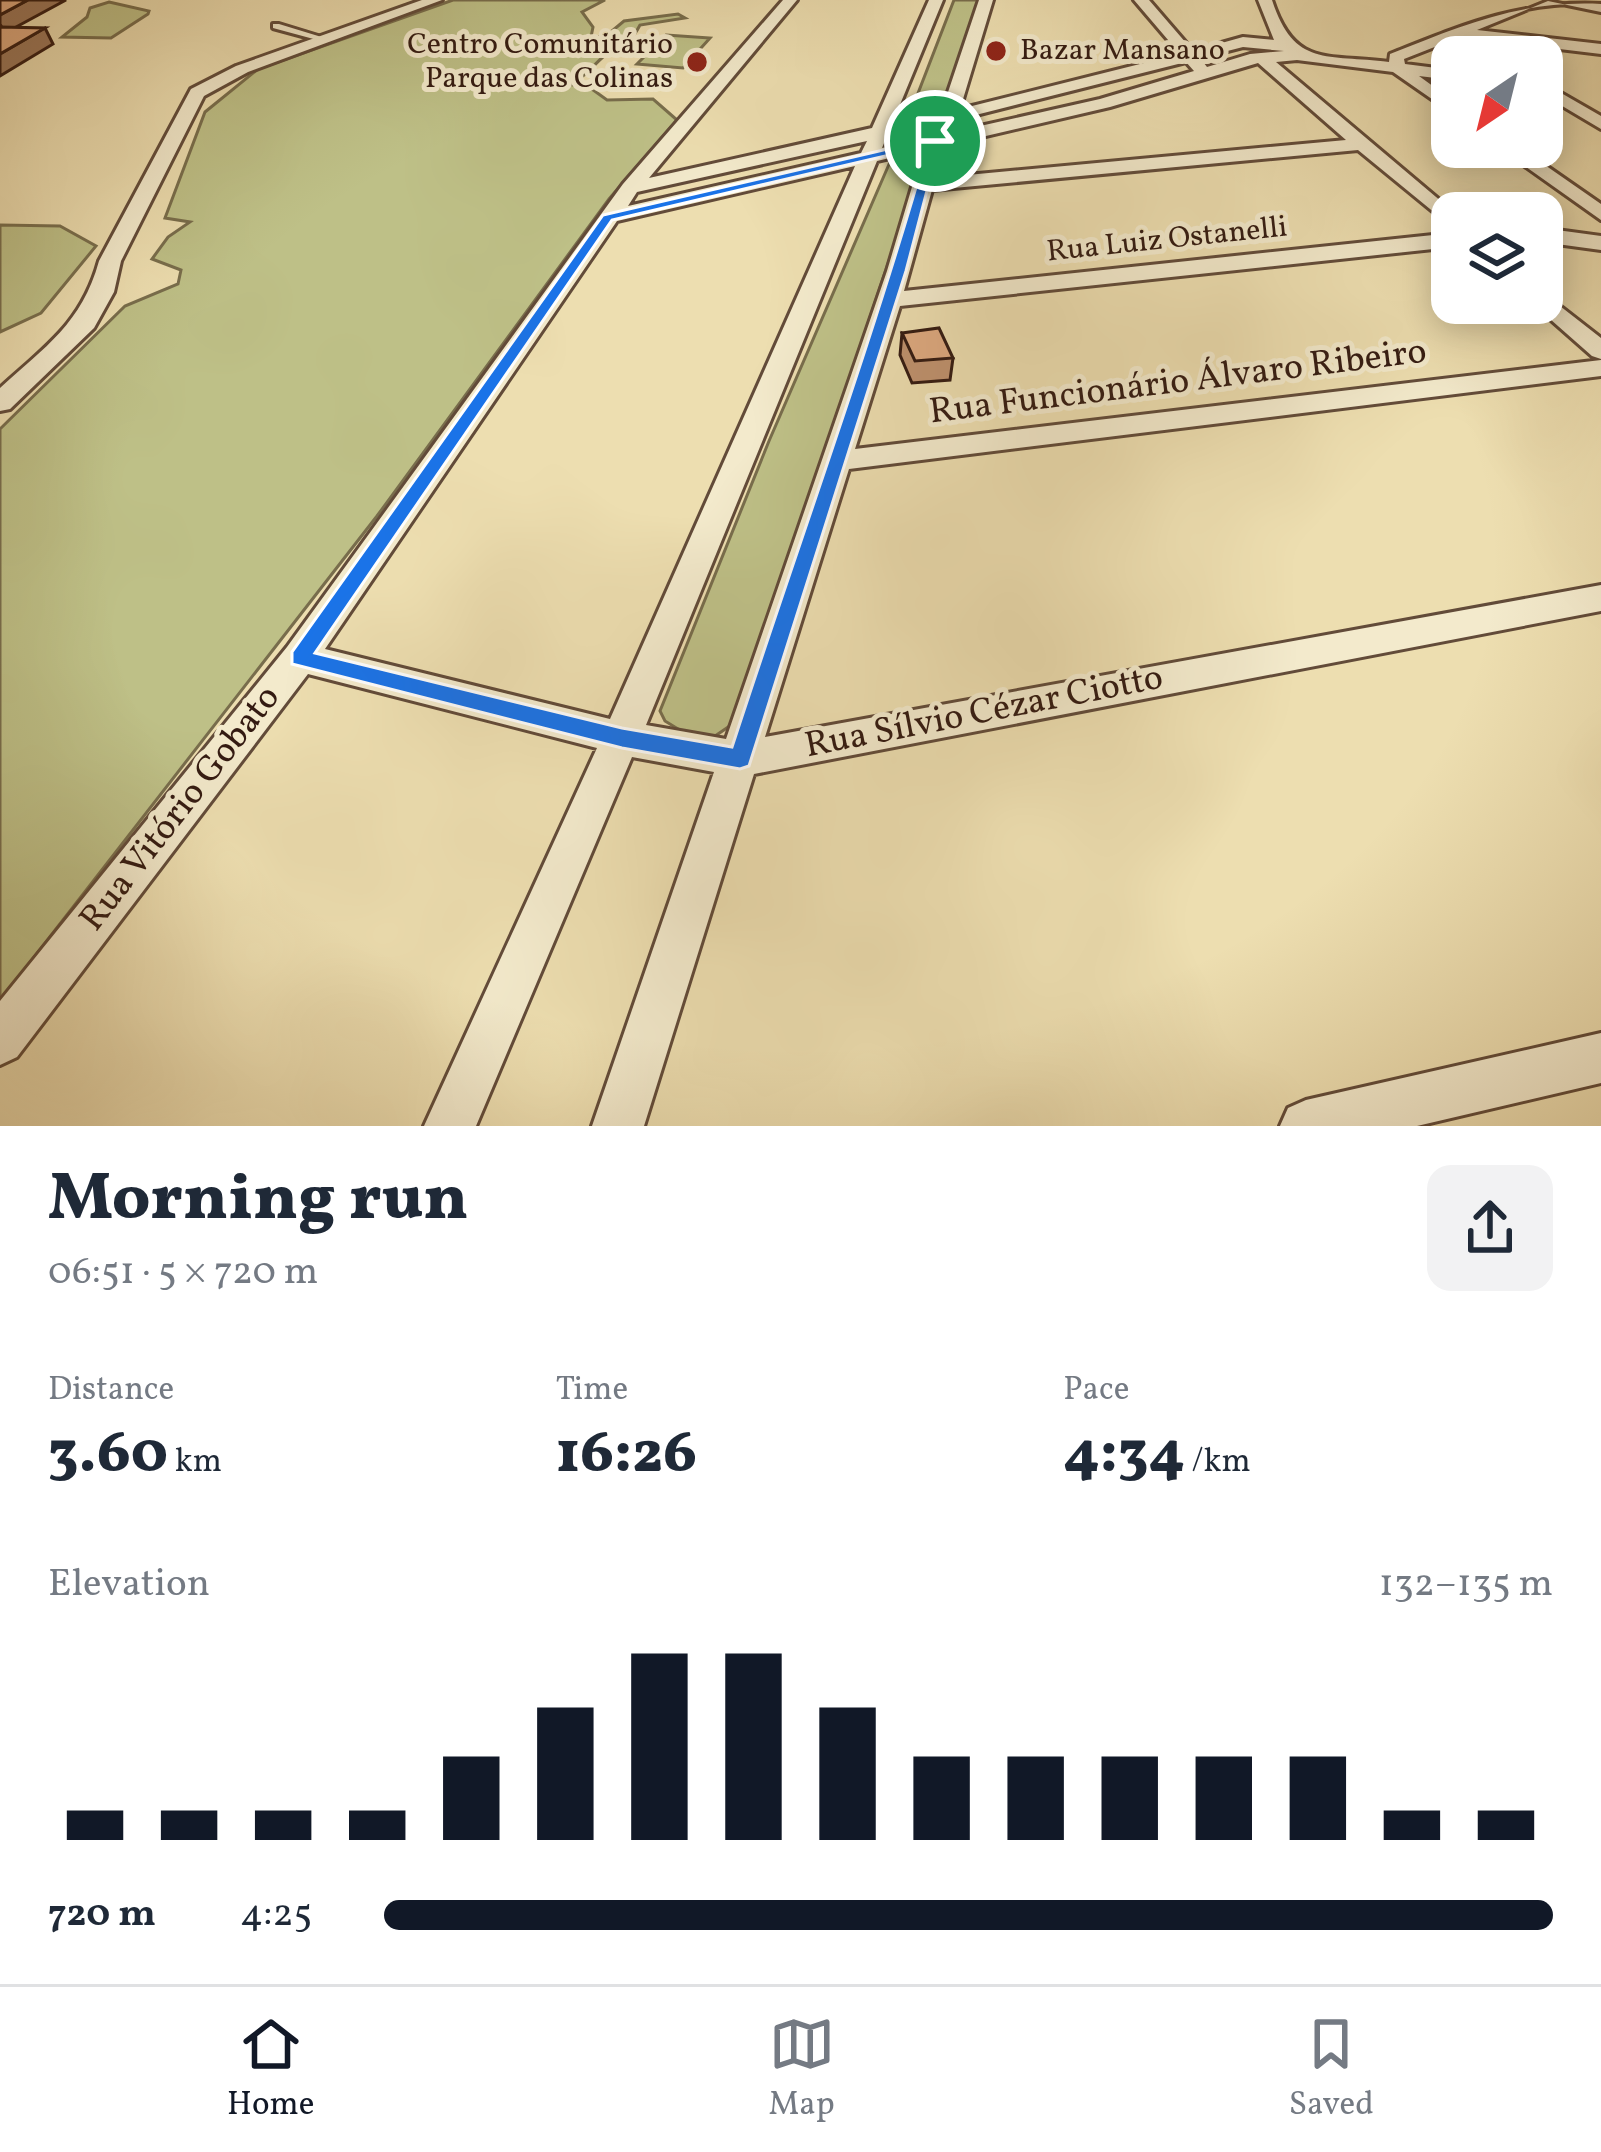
<!DOCTYPE html>
<html lang="en">
<head>
<meta charset="utf-8">
<style>
  :root { --surface:#fff; --page:#f2f2f3; --text:#1f2937; --muted:#747a83; --line:#e0e1e3; --accent:#111827 }
  body { margin:0; font-family:Vollkorn,serif; background:var(--page); color:var(--text); height:100vh; display:flex; flex-direction:column; font-size:45px; white-space:nowrap }
  * { box-sizing:border-box; margin:0 }
  p { font-size:39px; color:var(--muted) }
  .icon { flex:none; width:66px; height:66px; fill:none; stroke:currentColor; stroke-width:2; stroke-linecap:round; stroke-linejoin:round }
  .map { position:relative; height:1126px; overflow:hidden }
  .drawer { display:flex; flex-direction:column; background:var(--surface); flex:1 }
  .drawer>* { flex:none }
  .needle { width:78px; rotate:215deg }
  .tools { position:absolute; left:1431px; top:36px; display:grid; gap:24px }
  .tools a { display:grid; place-items:center; width:132px; height:132px; border-radius:24px; background:var(--surface); box-shadow:0 6px 30px #0003; font-size:60px }
  .pin { position:absolute; display:grid; place-items:center; width:102px; height:102px; color:#fff; margin:-51px; border:6px solid #fff; border-radius:50%; box-shadow:0 3px 12px #0007 }
  .round { display:grid; place-items:center; flex:none; width:126px; height:126px; border-radius:24px; background:var(--page) }
  .head { display:flex; align-items:center; justify-content:space-between; height:204px; padding:0 48px }
  h1 { font-size:66px; font-weight:800; line-height:90px }
  .figures { display:grid; grid-template-columns:repeat(3,1fr); gap:18px; height:204px; padding:12px 48px }
  .figures div { display:grid; align-content:center }
  .figures b { font-size:60px; font-weight:800 }
  .figures small { font-size:33px; font-weight:400 }
  .figures p { font-size:33px }
  .chart { height:336px; padding:24px 48px }
  .chart p { display:flex; justify-content:space-between }
  .chart svg { width:100%; height:216px; margin-top:12px; stroke:var(--accent); stroke-width:6 }
  ul { padding:0 48px; list-style:none; font-size:39px }
  li { display:grid; grid-template-columns:192px 144px 1fr; align-items:center; height:90px }
  li i { height:30px; border-radius:15px; background:var(--accent) }
  .menu { display:flex; justify-content:space-around; align-items:center; height:168px; border-top:3px solid var(--line); background:var(--surface); font-size:33px; color:var(--muted) }
  .menu a { display:grid; justify-items:center; gap:6px }
  .menu .active { color:var(--accent) }
  .map>svg:first-child { display:block }
  .green { fill:#bec087; stroke:#786d4c; stroke-width:3 }
  .lines { fill:none; stroke-linecap:round; stroke-linejoin:round }
  .service-casing { stroke:#624b39; stroke-width:6 }
  .minor-casing { stroke:#624b39; stroke-width:6 }
  .service { fill:#f3eacc; fill-rule:evenodd }
  .minor { fill:#f3eacc; fill-rule:evenodd }
  .wall { fill:#bf926f; stroke:#331a11; stroke-width:3 }
  .shaded-wall { fill:#9b775a; stroke:#331a11; stroke-width:3 }
  .building { fill:#deaa81; stroke:#331a11; stroke-width:3 }
  .route { fill:#1a73e8; stroke:#fff; stroke-width:3; fill-rule:evenodd }
  .poi-dot { fill:#8f2418; stroke:#f3eacc; stroke-width:4.5 }
  .labels { text-anchor:middle; dominant-baseline:central; stroke-width:10; stroke-linejoin:round; paint-order:stroke }
  .far-poi-label { font-size:30px; fill:#331a11; stroke:#f3eacc; text-anchor:end }
  .far-street-label { font-size:30px; fill:#331a11; stroke:#f3eacc }
  .street-label { font-size:36px; fill:#331a11; stroke:#f3eacc }
</style>
</head>
<body>
<div class="map">
<svg width="1601" height="1126" viewBox="0 0 1601 1126">
  <rect width="100%" height="100%" fill="#eddeb0"/>
  <filter id="stains"><feTurbulence type="fractalNoise" baseFrequency=".00167" numOctaves="4"/><feColorMatrix values="0 0 0 0 .2 0 0 0 0 .09 0 0 0 0 .02 0 0 0 .5 -.17"/></filter>
  <radialGradient id="worn" r=".72"><stop offset=".6" stop-color="#630" stop-opacity="0"/><stop offset="1" stop-color="#630" stop-opacity=".3"/></radialGradient>
  <path class="green" d="M453,0H605L582,12L593,27L591,37L606,36L624,21L678,14L685,18L640,25C627,50 621,40 604,56C588,70 587,77 566,84L589,87L607,100L653,99L677,120L609,199L377,516L0,1001V429L125,306L178,284L181,270L152,259L168,237L190,222L165,218L205,112L258,69Z
    M954,0H980L943,113L925,118L910,114Z
    M109,2L149,11L148,14L111,38L62,37L87,17L90,8Z
    M666,35L710,38L683,68L637,64Z
    M890,162L921,165L734,723L715,736L696,740L665,721L660,711L769,441Z
    M0,225L60,226L96,246L41,313L0,332Z"/>
  <g class="lines">
    <g class="service-casing">
      <path id="service" d="M273,24H279L328,39L321,41L273,28Z"/>
    </g>
    <g class="minor-casing">
      <path id="minor" d="M422,0H442L248,72L204,96L121,261L114,292L94,328L10,409L0,411V388C45,347 82,323 99,261L191,89L236,66Z
        M783,0H797L649,178L872,128L929,0H943L892,124L941,113L979,0H993L960,109L1180,54L1134,0H1149L1193,51L1243,37L1274,40L1258,0H1272C1294,68 1327,54 1389,62L1390,54C1463,25 1521,0 1601,4V12L1548,1L1477,30L1601,44V54L1460,37L1404,59L1405,64L1452,70V80L1419,76L1452,100V113L1393,72L1297,60L1276,62L1455,213L1452,227L1358,150L932,190L904,291L1452,233V247L900,306L855,449L1601,360V376L849,469L765,737L1601,585V611L754,774L644,1126H592L714,772L632,757L476,1126H424L597,748L308,674L17,1057L0,1065V1001L287,647L623,184ZM1243,47L1284,51L1250,54L1207,67L1200,58ZM1186,62L1194,71L1100,99L949,133L956,120ZM1258,63L1346,140L935,178L943,146L1110,107ZM935,125L927,138L882,148L887,136ZM867,141L861,153L628,206L637,192ZM923,150L887,271L726,739L646,725L877,161ZM855,166L610,719L325,649L617,221Z
        M1542,82L1601,116V129L1542,94Z
        M1498,147H1519L1601,204V220Z
        M1542,228L1601,236V250L1542,242Z
        M1542,292L1601,338V359L1592,356L1533,304L1542,303Z
        M1601,1033V1083L1417,1126H1280L1288,1108L1306,1100Z"/>
    </g>
    <use href="#service" class="service"/>
    <use href="#minor" class="minor"/>
  </g>
  <path class="wall" d="M902,333L953,358L950,380L912,383L900,355Z"/>
  <path class="shaded-wall" d="M28,0H66L5,33L0,24V15Z
    M45,28L53,44L0,76V54Z"/>
  <path class="building" d="M0,0H28L0,15Z
    M0,27L45,28L0,54Z
    M939,328L953,358L915,361L902,333Z"/>
  <path class="route" d="M935,138L940,141L906,271L749,766L740,769L622,748L292,664V652L603,215ZM928,146C870,349 797,547 732,747L622,728L315,653L612,220Z"/>
  <g class="poi-dot">
    <circle cx="996" cy="51" r="12"/>
    <circle cx="697" cy="62" r="12"/>
  </g>
  <g class="labels">
    <g class="far-poi-label">
      <text x="673" y="45">Centro Comunitário<tspan x="673" dy="34">Parque das Colinas</tspan></text>
      <text x="1020" y="51" text-anchor="start">Bazar Mansano</text>
    </g>
    <g class="far-street-label">
      <text transform="translate(1167 240) rotate(-6)">Rua Luiz Ostanelli</text>
    </g>
    <g class="street-label">
      <text transform="translate(1178 383) rotate(-7)">Rua Funcionário Álvaro Ribeiro</text>
      <text transform="translate(984 713) rotate(-11)">Rua Sílvio Cézar Ciotto</text>
      <text transform="translate(181 809) rotate(-52)">Rua Vitório Gobato</text>
    </g>
  </g>
  <rect width="100%" height="100%" filter="url(#stains)"/>
  <rect width="100%" height="100%" fill="url(#worn)"/>
</svg>
<div class="tools">
<a><svg class="needle" viewBox="-14 -14 28 28"><path d="M0-13l5 13h-10z" fill="#e53935"/><path d="M0 13l5-13h-10z" fill="#747a83"/></svg></a>
<a><svg class="icon" aria-label="layers" viewBox="0 0 24 24"><path d="M12 4l9 5-9 5-9-5zM3 14l9 5 9-5"/></svg></a>
</div>
<div class="pin" style="left:935px;top:141px;background:#1e9e55"><svg class="icon" aria-label="arrive" viewBox="0 0 24 24"><path d="M6 21V4h12l-3 4 3 4H6"/></svg></div>
</div>
<section class="drawer">
<div class="head"><div><h1>Morning run</h1><p>06:51 · 5 × 720 m</p></div><a class="round"><svg class="icon" aria-label="share" viewBox="0 0 24 24"><path d="M12 15V3M7 8l5-5 5 5M5 13v7h14v-7"/></svg></a></div>
<div class="figures">
<div><p>Distance</p><b>3.60<small> km</small></b></div>
<div><p>Time</p><b>16:26</b></div>
<div><p>Pace</p><b>4:34<small> /km</small></b></div>
</div>
<div class="chart"><p><span>Elevation</span>132–135 m</p>
<svg viewBox="0 0 160 44" preserveAspectRatio="none"><path d="M5 44V38M15 44V38M25 44V38M35 44V38M45 44V27M55 44V17M65 44V6M75 44V6M85 44V17M95 44V27M105 44V27M115 44V27M125 44V27M135 44V27M145 44V38M155 44V38"/></svg>
</div>
<ul>
<li><b>720 m</b>4:25<i style="width:100%"></i></li>
</ul>
</section>
<nav class="menu">
<a class="active"><svg class="icon" aria-label="home" viewBox="0 0 24 24"><path d="M3 11l9-7 9 7M6 9v11h12V9"/></svg>Home</a>
<a><svg class="icon" aria-label="map" viewBox="0 0 24 24"><path d="M3 6l6-2 6 2 6-2v14l-6 2-6-2-6 2zM9 4v14M15 6v14"/></svg>Map</a>
<a><svg class="icon" aria-label="saved" viewBox="0 0 24 24"><path d="M7 4h10v16l-5-4-5 4z"/></svg>Saved</a>
</nav>
</body>
</html>
